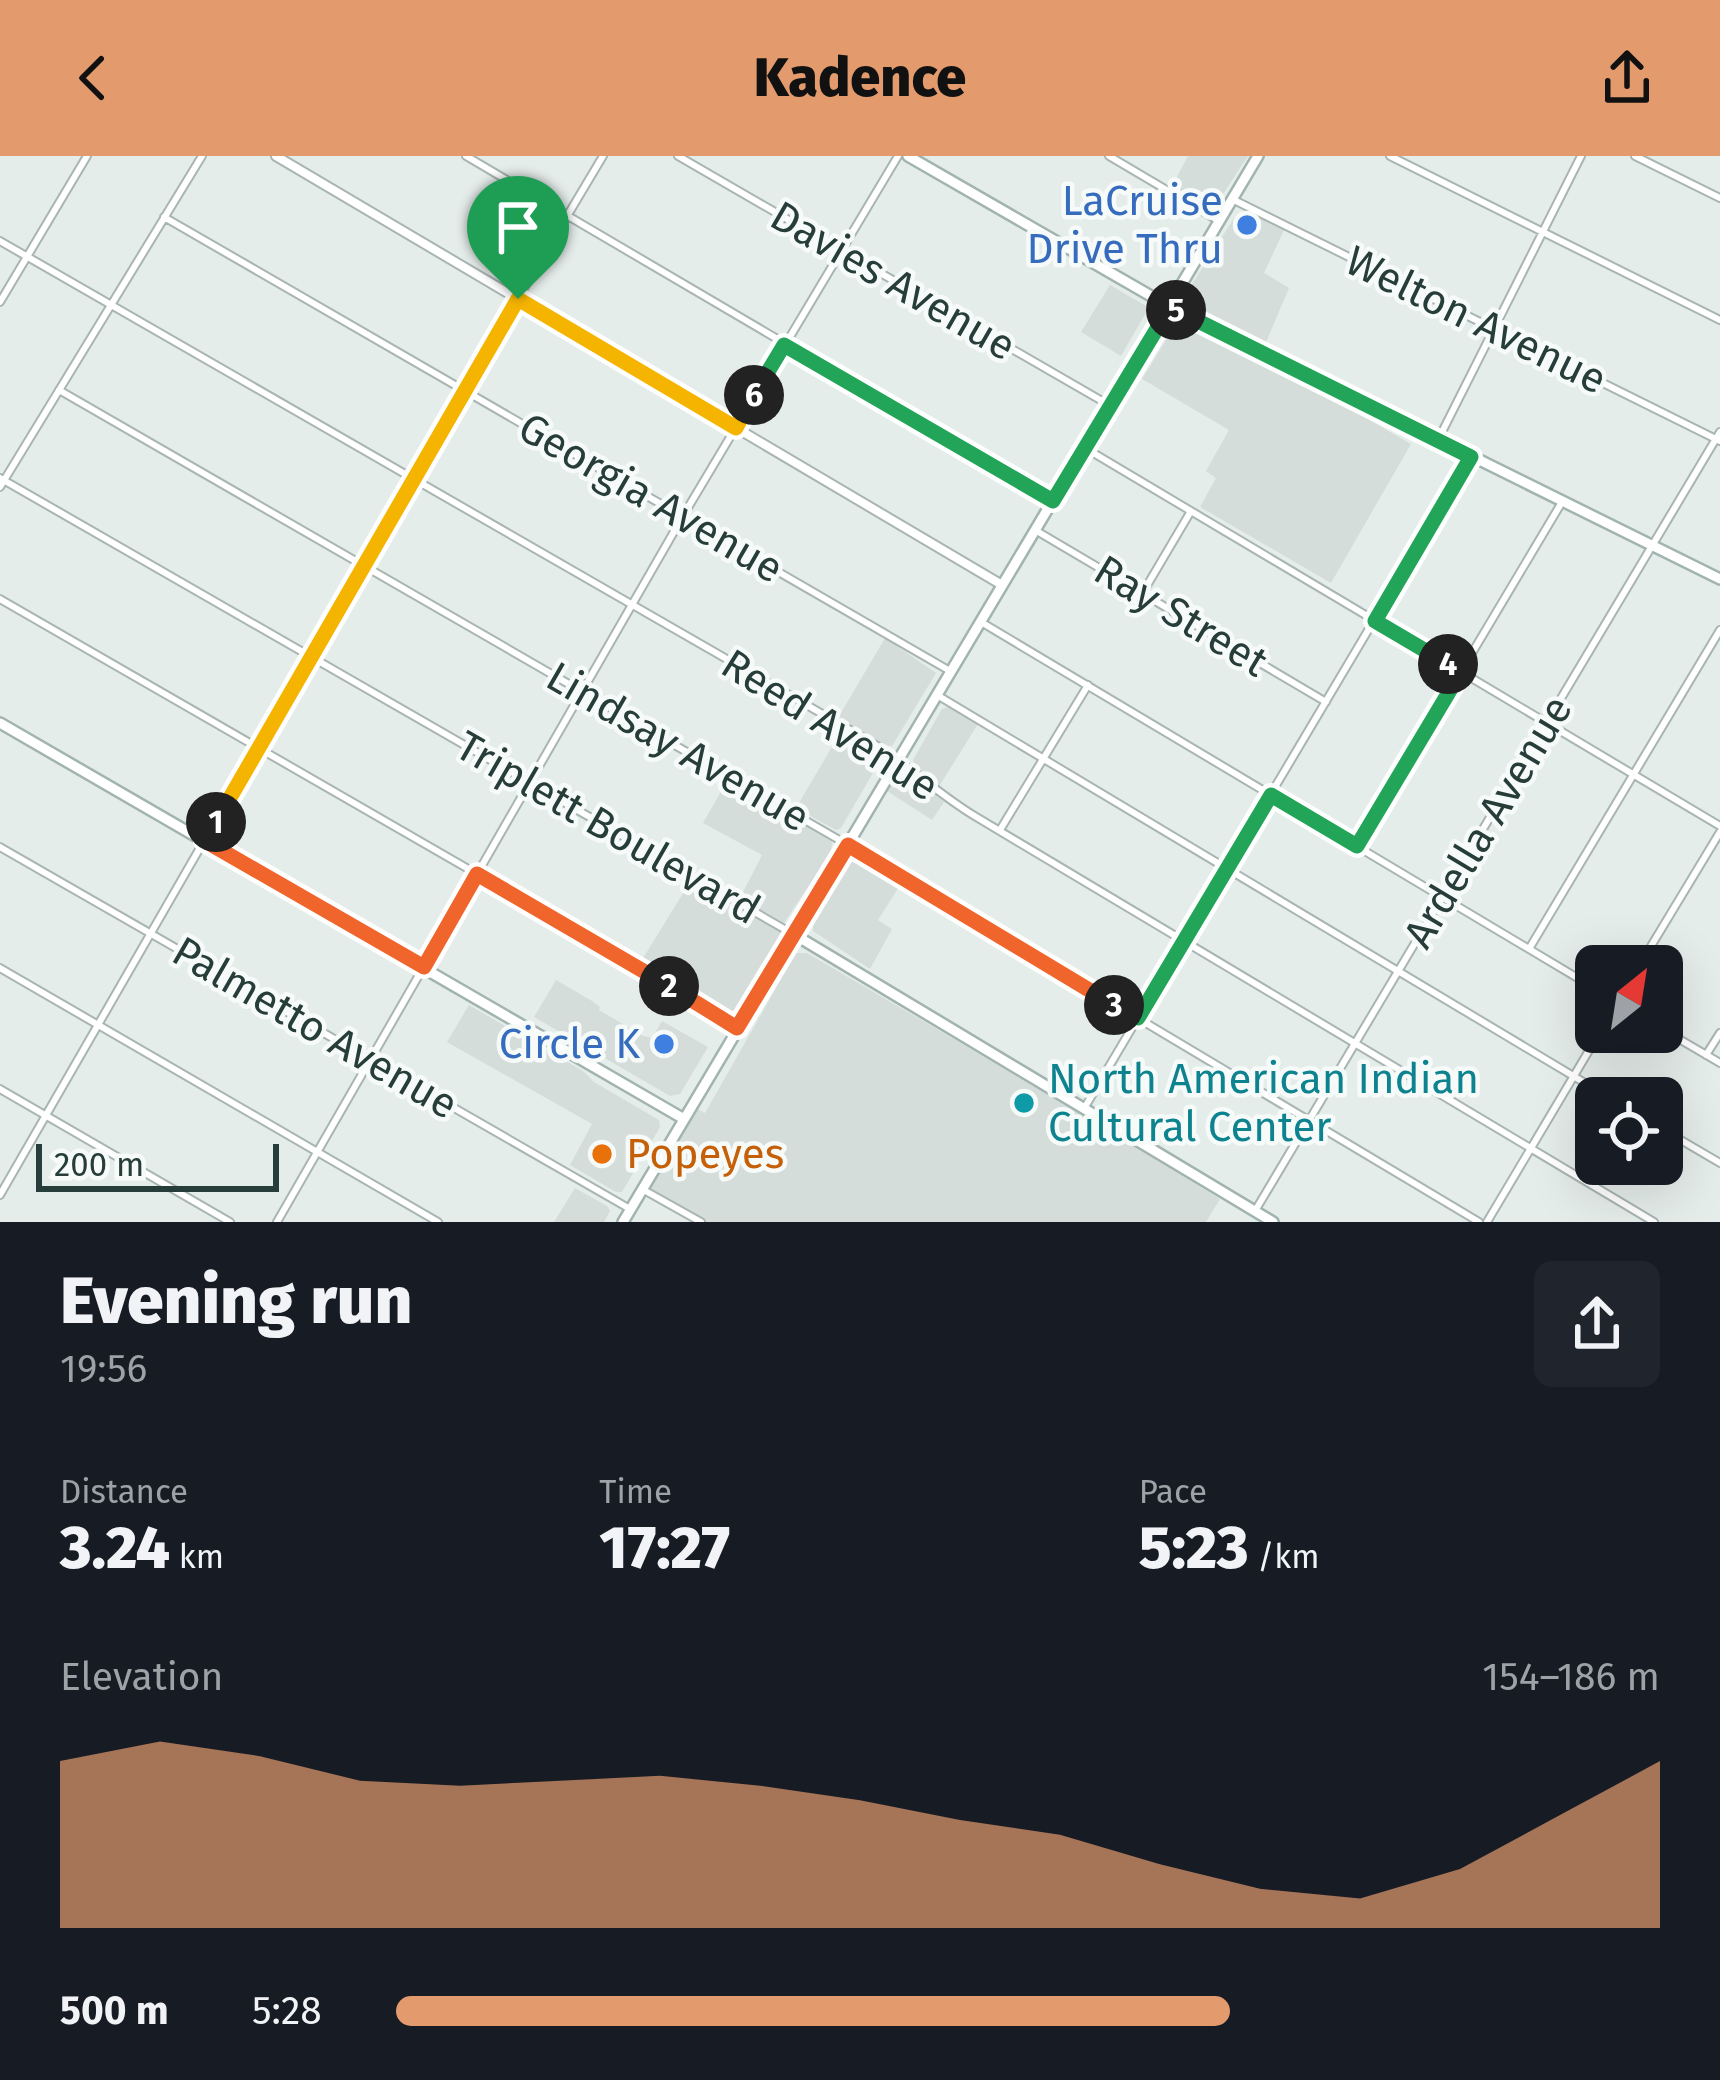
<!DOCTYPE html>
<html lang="en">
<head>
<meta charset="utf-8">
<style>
  :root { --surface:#171b24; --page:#20242c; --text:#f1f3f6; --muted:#9ea1a6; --accent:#e39a6d }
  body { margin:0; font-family:"Fira Sans",sans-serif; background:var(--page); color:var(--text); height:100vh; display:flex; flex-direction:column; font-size:45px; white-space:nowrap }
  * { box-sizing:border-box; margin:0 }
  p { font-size:39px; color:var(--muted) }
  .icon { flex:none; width:66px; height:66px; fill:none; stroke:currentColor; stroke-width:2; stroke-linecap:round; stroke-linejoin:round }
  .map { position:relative; height:1066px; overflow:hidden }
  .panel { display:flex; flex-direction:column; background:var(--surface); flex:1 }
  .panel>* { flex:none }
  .needle { width:78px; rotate:30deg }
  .tools { position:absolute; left:1575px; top:789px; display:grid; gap:24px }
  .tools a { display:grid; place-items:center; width:108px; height:108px; border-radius:18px; background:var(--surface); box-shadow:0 12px 48px #0002; font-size:60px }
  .scale { position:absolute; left:36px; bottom:30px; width:243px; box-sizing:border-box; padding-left:12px; border:6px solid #263d3a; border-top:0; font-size:33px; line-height:42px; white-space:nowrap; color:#263d3a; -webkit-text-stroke:9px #f6faf8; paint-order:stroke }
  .pin { position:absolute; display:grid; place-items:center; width:102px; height:102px; color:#fff; margin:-123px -51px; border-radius:50% 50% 50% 0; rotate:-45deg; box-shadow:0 0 12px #0007 }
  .pin .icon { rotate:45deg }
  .km { position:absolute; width:60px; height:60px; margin:-30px; border-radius:50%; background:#222; color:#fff; font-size:33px; line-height:60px; text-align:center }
  .round { display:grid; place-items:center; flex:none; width:126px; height:126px; border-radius:18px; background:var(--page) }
  .summary { display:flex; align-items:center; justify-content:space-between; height:204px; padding:0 60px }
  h1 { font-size:66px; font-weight:800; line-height:90px }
  .figures { display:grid; grid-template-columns:repeat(3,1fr); gap:18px; height:204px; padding:12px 60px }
  .figures div { display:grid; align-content:center }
  .figures b { font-size:60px; font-weight:800 }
  .figures small { font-size:33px; font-weight:400 }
  .figures p { font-size:33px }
  .chart { height:336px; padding:24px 60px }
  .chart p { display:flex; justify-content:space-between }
  .chart svg { width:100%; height:216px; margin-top:12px; fill:var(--accent); opacity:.7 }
  ul { padding:0 60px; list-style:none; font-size:39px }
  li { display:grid; grid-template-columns:192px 144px 1fr; align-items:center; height:90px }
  li i { height:30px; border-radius:15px; background:var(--accent) }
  header { display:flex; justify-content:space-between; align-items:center; height:156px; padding:0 60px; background:var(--accent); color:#111; font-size:54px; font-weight:800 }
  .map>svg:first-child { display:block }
  .built { fill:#d4ddda }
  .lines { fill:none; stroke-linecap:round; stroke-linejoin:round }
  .minor-casing { stroke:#a8b5b2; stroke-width:10 }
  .tertiary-casing { stroke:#a8b5b2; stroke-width:12 }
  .secondary-casing { stroke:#a2b4b0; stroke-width:14 }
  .minor { stroke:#fff; stroke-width:6 }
  .tertiary { stroke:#fff; stroke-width:8 }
  .secondary { stroke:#fff; stroke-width:9 }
  .split-1-casing { stroke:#fff; stroke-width:24 }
  .split-2-casing { stroke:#fff; stroke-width:24 }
  .split-3-casing { stroke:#fff; stroke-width:24 }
  .split-4-casing { stroke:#fff; stroke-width:24 }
  .split-5-casing { stroke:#fff; stroke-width:24 }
  .split-6-casing { stroke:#fff; stroke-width:24 }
  .split-7-casing { stroke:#fff; stroke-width:24 }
  .split-1 { stroke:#f5b400; stroke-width:15 }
  .split-2 { stroke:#f0652b; stroke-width:15 }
  .split-3 { stroke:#f0652b; stroke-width:15 }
  .split-4 { stroke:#22a559; stroke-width:15 }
  .split-5 { stroke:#22a559; stroke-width:15 }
  .split-6 { stroke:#22a559; stroke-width:15 }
  .split-7 { stroke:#f5b400; stroke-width:15 }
  .shop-dot { fill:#3f7fe0; stroke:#f6faf8; stroke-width:4.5 }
  .culture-dot { fill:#0f9aa8; stroke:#f6faf8; stroke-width:4.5 }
  .food-dot { fill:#e8710a; stroke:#f6faf8; stroke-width:4.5 }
  .labels { text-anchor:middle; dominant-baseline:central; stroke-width:9; stroke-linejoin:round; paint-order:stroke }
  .shop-label { font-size:42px; fill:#366cbe; stroke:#f6faf8; text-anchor:end }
  .street-label { font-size:42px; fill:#263d3a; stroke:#f6faf8 }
  .culture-label { font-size:42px; fill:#0d838f; stroke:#f6faf8; text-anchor:start }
  .food-label { font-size:42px; fill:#c56008; stroke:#f6faf8; text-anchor:start }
</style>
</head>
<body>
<header><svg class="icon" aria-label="back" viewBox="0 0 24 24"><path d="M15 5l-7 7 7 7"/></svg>Kadence<svg class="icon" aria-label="share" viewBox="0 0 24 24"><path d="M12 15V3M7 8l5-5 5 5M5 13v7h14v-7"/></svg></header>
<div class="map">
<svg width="1720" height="1066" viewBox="0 0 1720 1066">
  <rect width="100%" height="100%" fill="#e5edeb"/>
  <path class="built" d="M1188,0H1248L1212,55L1171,32Z
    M1243,55L1285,72L1264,117L1289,132L1264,191L1189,153L1186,148L1185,139L1234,62Z
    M1110,129L1146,150L1147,155L1121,200L1081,176Z
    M1178,168L1265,210L1269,206L1411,288L1331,427L1200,351L1216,322L1206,315L1229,274L1142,223L1174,171Z
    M885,482L936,517L892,590L882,588L838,562Z
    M948,551L978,568L938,632L914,609L913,604L942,553Z
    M843,572L884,598L841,672L836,674L796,652Z
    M905,616L944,646L932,664L887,635L898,619Z
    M728,623L832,686L831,696L784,767L740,742L762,699L703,667Z
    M851,700H859L902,726L878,764L892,773L870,813L813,775V768Z
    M693,721L795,779L737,871L637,812Z
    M796,797H807L1087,961L1220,1043L1206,1066H701L642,1033L692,950L705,957Z
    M556,824L592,845L600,851L599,854L643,880L652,882L662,865L708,891L680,938L670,940L534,861Z
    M469,849L583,915L594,926L659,964L660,971L622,1036H616L570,1009L592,968L447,886Z
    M575,1032L607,1050L610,1055L604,1066H554Z"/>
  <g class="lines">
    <g class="minor-casing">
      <path id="minor" d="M466,0L1053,345
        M678,0L1109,249
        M1109,0L1219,65
        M1390,0L1720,164
        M1635,0L1720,42
        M1232,43L1720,285
        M164,61L950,515
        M0,85L871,586C907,608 937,637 973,659L1654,1066
        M0,146L87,0
        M59,234L848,689L1479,1066
        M1438,284L1581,0
        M1085,292L1720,670
        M0,322L793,778
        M0,331L202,0
        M1035,374L1326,546
        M1142,438L1191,355
        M0,443L477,718L737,871
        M981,466L1596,833
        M937,539L1610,942
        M1000,674L1088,529
        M1357,690L1562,346
        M0,691L630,1053
        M1529,793L1720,474
        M1639,810L1720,676
        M0,812L438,1066
        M1662,873L1720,907
        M1706,899L1720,877
        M0,933L230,1066
        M1085,951L1471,301
        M1662,973L1720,1007
        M642,1033L701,1066
        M0,1039L477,211L603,0
        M1255,1055L1720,276
        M277,1066L683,360L898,0
        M1487,1066L1600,876"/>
    </g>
    <g class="tertiary-casing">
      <path id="tertiary" d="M276,0L1002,429"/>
    </g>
    <g class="secondary-casing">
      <path id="secondary" d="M908,0L1170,151L1720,423
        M0,567L684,963
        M795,779L1273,1066
        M623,1066L1258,0"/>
    </g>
    <use href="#minor" class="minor"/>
    <use href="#tertiary" class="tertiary"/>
    <use href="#secondary" class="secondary"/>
  </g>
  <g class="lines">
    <g class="split-1-casing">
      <path id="split-1" d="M216,666L518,143"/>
    </g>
    <g class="split-2-casing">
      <path id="split-2" d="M216,666L205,685L424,811L477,718L669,830"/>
    </g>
    <g class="split-3-casing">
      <path id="split-3" d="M669,830L737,872L848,689L1114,849"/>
    </g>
    <g class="split-4-casing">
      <path id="split-4" d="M1114,849L1138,862L1271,639L1357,690L1461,516L1448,508"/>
    </g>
    <g class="split-5-casing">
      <path id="split-5" d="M1176,154L1471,301L1375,465L1448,508"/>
    </g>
    <g class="split-6-casing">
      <path id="split-6" d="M754,239L784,189L1053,345L1170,151L1176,154"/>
    </g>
    <g class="split-7-casing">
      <path id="split-7" d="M518,143L736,272L754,239"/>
    </g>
    <use href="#split-1" class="split-1"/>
    <use href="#split-2" class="split-2"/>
    <use href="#split-3" class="split-3"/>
    <use href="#split-4" class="split-4"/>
    <use href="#split-5" class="split-5"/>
    <use href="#split-6" class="split-6"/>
    <use href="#split-7" class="split-7"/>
  </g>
  <g class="shop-dot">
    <circle cx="1247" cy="69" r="12"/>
    <circle cx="664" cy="888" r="12"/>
  </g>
  <circle class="culture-dot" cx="1024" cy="947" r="12"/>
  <circle class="food-dot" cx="602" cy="998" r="12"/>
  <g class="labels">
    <g class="shop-label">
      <text x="1223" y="45">LaCruise<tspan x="1223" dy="48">Drive Thru</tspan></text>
      <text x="640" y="888">Circle K</text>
    </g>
    <g class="street-label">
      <text transform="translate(893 125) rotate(30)">Davies Avenue</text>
      <text transform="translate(1476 164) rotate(26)">Welton Avenue</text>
      <text transform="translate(651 342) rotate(30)">Georgia Avenue</text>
      <text transform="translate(1181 460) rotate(31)">Ray Street</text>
      <text transform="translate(830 569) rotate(32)">Reed Avenue</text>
      <text transform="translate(678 591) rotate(30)">Lindsay Avenue</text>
      <text transform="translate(1488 666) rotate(-59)">Ardella Avenue</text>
      <text transform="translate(608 672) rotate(30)">Triplett Boulevard</text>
      <text transform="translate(315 872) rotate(30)">Palmetto Avenue</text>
    </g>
    <g class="culture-label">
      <text x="1048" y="923">North American Indian<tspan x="1048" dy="48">Cultural Center</tspan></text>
    </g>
    <g class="food-label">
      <text x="626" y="998">Popeyes</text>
    </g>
  </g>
</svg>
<div class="tools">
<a><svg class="needle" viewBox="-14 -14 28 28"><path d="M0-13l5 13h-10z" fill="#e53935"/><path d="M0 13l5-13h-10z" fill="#9ea1a6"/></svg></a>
<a><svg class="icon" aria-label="locate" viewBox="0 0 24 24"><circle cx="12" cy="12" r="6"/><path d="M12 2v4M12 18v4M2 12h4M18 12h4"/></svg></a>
</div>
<div class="scale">200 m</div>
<div class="pin" style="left:518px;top:143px;background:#1e9e55"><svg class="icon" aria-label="arrive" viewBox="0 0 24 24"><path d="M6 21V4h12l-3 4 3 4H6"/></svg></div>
<b class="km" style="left:216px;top:666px">1</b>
<b class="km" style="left:669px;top:830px">2</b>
<b class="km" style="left:1114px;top:849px">3</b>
<b class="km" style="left:1448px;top:508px">4</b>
<b class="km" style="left:1176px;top:154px">5</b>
<b class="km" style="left:754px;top:239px">6</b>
</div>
<section class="panel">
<div class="summary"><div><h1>Evening run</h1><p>19:56</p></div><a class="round"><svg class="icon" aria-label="share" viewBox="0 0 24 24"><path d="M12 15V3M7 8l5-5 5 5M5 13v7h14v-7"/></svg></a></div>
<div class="figures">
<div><p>Distance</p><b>3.24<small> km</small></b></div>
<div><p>Time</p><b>17:27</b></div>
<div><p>Pace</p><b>5:23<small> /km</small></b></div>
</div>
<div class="chart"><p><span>Elevation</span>154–186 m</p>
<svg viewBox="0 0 160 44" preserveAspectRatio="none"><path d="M0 44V10L10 6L20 9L30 14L40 15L50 14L60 13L70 15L80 18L90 22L100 25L110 31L120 36L130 38L140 32L150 21L160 10V44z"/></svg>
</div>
<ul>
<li><b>500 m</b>5:28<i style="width:66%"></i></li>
</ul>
</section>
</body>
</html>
